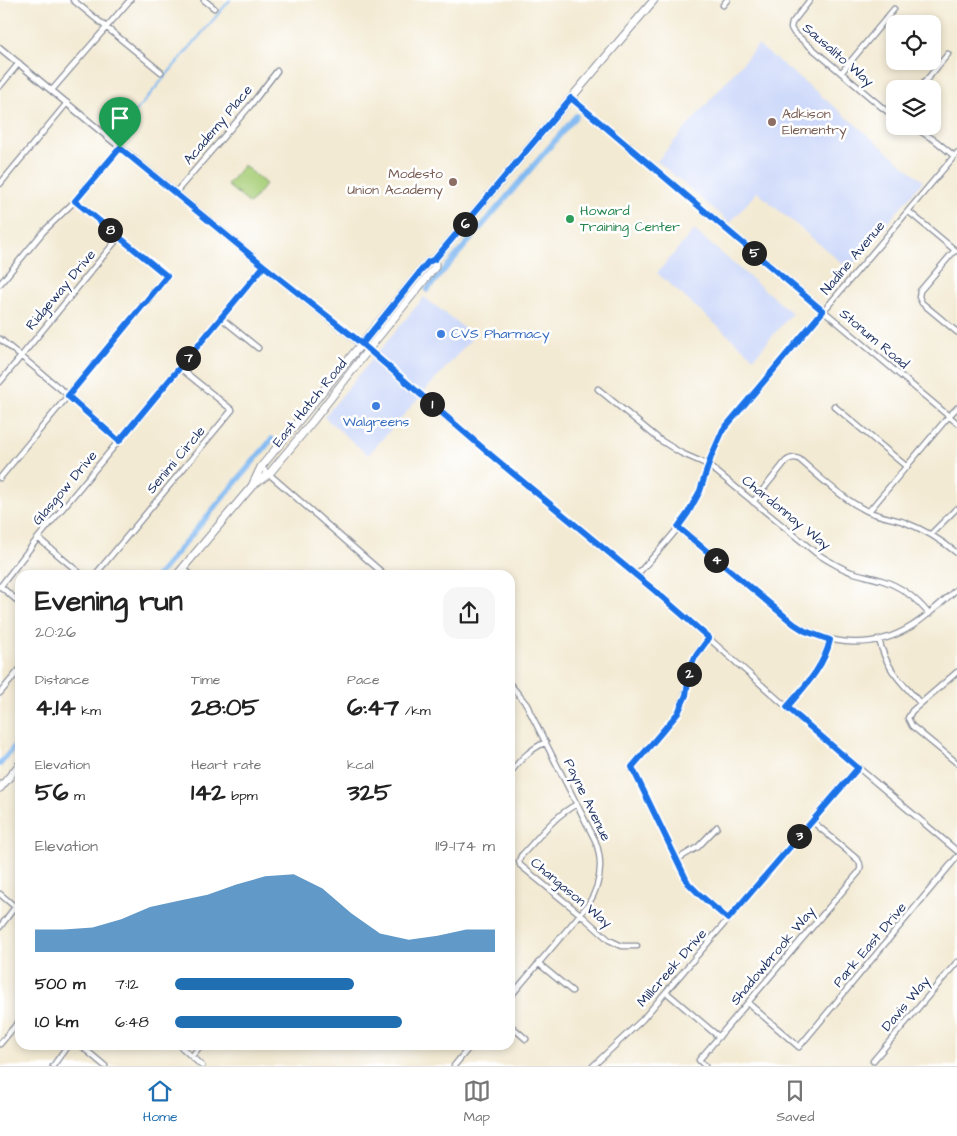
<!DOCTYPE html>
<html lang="en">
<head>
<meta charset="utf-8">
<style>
  :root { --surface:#fff; --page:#f6f6f6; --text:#222; --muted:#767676; --line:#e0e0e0; --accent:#1f6fb2 }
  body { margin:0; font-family:"Architects Daughter",sans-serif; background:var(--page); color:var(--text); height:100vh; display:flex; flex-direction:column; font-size:19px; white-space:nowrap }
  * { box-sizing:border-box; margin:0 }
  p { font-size:16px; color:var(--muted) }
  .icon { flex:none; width:28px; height:28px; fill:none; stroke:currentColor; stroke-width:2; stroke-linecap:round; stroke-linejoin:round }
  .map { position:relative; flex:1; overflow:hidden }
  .drawer { position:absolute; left:15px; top:570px; width:500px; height:480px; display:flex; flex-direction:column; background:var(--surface); border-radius:15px; box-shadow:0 2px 8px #0003 }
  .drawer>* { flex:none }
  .tools { position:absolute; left:886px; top:15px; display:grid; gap:10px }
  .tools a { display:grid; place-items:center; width:55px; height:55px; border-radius:10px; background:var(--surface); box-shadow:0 2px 8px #0003; font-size:25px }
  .pin { position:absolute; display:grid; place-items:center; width:42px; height:42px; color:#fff; margin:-51px -21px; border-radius:50% 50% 50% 0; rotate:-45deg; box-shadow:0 0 5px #0007 }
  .pin .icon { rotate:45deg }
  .km { position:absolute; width:25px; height:25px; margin:-12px; border-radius:50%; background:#222; color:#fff; font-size:14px; line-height:25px; text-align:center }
  .round { display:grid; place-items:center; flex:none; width:52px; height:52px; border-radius:15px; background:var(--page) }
  .headline { display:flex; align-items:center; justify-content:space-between; height:85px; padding:0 20px }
  h1 { font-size:28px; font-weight:800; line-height:38px }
  .figures { display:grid; grid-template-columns:repeat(3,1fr); gap:8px; height:85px; padding:5px 20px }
  .figures div { display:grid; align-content:center }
  .figures b { font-size:25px; font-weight:800 }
  .figures small { font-size:14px; font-weight:400 }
  .figures p { font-size:14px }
  .chart { height:140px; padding:10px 20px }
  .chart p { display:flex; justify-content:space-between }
  .chart svg { width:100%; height:90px; margin-top:5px; fill:var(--accent); opacity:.7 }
  ul { padding:0 20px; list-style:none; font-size:16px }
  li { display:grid; grid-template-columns:80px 60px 1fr; align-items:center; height:38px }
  li i { height:12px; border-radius:6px; background:var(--accent) }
  .menu { display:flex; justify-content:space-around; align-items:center; height:70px; border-top:1px solid var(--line); background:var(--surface); font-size:14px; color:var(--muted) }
  .menu a { display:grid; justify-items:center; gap:2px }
  .menu .current { color:var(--accent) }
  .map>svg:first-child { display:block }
  .built { fill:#cfdafa }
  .green { fill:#a9cf79; stroke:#627f6c }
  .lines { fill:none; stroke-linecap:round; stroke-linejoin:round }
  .stream { stroke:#82baf2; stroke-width:2 }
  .canal { stroke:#82baf2; stroke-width:5.5 }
  .minor-casing { stroke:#878c98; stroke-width:7 }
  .tertiary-casing { stroke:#878c98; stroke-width:8 }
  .primary-casing { stroke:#878c98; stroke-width:9 }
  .minor { stroke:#fff; stroke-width:4.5 }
  .tertiary { stroke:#fff; stroke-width:5 }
  .primary { stroke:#fff; stroke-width:7 }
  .route-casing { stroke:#fff; stroke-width:10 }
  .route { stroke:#1a73e8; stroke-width:6 }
  .education-dot { fill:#8d6e63; stroke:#fff; stroke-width:2 }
  .leisure-dot { fill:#2e9e5b; stroke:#fff; stroke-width:2 }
  .shop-dot { fill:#3f7fe0; stroke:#fff; stroke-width:2 }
  .labels { text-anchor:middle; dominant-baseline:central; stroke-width:5; stroke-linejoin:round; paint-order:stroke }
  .street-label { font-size:14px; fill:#1b2f5e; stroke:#fff }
  .education-label { font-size:14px; fill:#785e54; stroke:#fff; text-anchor:start }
  .leisure-label { font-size:14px; fill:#27864d; stroke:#fff; text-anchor:start }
  .shop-label { font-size:14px; fill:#366cbe; stroke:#fff; text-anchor:start }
</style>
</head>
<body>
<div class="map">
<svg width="957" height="1066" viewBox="0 0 957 1066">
  <rect width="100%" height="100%" fill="#fff"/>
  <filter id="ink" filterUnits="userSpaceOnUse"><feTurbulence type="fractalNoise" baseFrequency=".02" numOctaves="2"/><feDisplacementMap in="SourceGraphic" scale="10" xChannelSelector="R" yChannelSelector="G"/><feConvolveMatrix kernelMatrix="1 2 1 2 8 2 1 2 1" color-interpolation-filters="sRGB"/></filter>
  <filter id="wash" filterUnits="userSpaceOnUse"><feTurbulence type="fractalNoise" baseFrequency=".0096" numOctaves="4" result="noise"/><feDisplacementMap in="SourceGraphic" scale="20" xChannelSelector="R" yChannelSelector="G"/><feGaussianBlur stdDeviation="1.12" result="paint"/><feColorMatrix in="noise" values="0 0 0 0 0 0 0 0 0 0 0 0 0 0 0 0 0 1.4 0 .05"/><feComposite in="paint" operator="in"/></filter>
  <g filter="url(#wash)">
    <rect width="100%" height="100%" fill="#f3ead3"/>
    <path class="built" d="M758,45L806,83L923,181L849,269L757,192L730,223L657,161Z
      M694,230L792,313L754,358L657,273Z
      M424,297L474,336L368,455L324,417Z"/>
    <path class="green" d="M244,165L266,184L250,204L227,185Z"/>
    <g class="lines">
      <path class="stream" d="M120,130L230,0"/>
      <path class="canal" d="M427,290L576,116
        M158,575L272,439
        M0,764L20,740"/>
    </g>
  </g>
  <g filter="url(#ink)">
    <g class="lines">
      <g class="minor-casing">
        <path id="minor" d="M73,0L161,72
          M204,0L214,8
          M810,0L792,23L791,28L794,33L884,109L895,117
          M723,5L727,0
          M841,73L894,9
          M0,86L19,63
          M919,89L948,54
          M52,90L130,0
          M571,98L957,423
          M912,126L936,141L954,156
          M0,184L67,103
          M175,193L250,106L277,71
          M908,211L956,251
          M955,250L920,291L919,297L922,303L957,332
          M0,284L43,232L75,201L120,148
          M221,318L258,348
          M0,339L69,396L119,441
          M368,350L492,456L654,590L790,710L957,851
          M0,382L119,237
          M598,389L660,440L681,453L704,463L717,472L816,553C827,560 838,567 851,572C861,575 871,577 881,580C901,586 916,598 929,614
          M834,406L907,467
          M261,467L385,575
          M0,478L167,276L75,201
          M753,502L786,461C790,458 794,457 799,459C820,477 841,498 867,511C878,516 891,518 904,522C923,529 941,540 957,553
          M869,511L949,416L957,408
          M678,527L794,624C831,646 874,650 912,626C928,616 942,602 957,589
          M931,534L956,509
          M38,538L82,575
          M183,568L191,575
          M95,575L232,410L180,368
          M636,576C656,553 683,527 696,499C707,477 710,452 723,430L957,153
          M0,586L20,603
          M0,587L38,538L264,266
          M709,638C701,648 693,657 690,670C685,686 687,696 678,713L632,767L688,883L700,895L728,919
          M879,640C888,672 900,680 920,703
          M957,672L912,711L908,718L912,726L957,763
          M510,684L527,705L530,712L595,840C604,863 601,884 588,905L510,997
          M0,693L20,669
          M787,707C805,686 823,668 829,640
          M510,773C521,759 529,750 546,742
          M577,804C554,816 539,837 521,856L519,861L520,865L580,914L609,940L622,946H637
          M676,860L698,847L717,827
          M0,894L20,911
          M0,927L15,907
          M538,963L572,991
          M666,992L719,1037
          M748,1003L799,1047L957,857
          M510,1025L526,1039
          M0,1044L20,1020
          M80,1045L105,1066
          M179,1045L202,1066
          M192,1056L201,1045
          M873,1061L957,962
          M53,1066L68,1045
          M454,1066L471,1045
          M593,1066L642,1020L858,767
          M705,1066L699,1060L859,872C861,868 861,864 858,860L812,821"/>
      </g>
      <g class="tertiary-casing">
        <path id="tertiary" d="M0,48L264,266L368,350"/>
      </g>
      <g class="primary-casing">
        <path id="primary" d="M253,485L269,474L312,422L375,341L435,267V259
          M177,575L252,486L261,467L428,262L435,259L654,0
          M0,788L20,764"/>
      </g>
      <use href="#minor" class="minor"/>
      <use href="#tertiary" class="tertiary"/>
      <use href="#primary" class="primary"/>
    </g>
  </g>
  <g class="lines" filter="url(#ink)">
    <g class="route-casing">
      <path id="route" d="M120,148L264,266L354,337L362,344L492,456L654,590L709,638L695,657L690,668L686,695L678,713L632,767L688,883L700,895L728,919L858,768L787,707C805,686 824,667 830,640L805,631L794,624L678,527L688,513L700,491L711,457L723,430L823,311L571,98L435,259L428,262L362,344L264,266L119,441L68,396L167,276L75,201L120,148"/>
    </g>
    <use href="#route" class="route"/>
  </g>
  <g class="education-dot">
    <circle cx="772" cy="122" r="5"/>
    <circle cx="453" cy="182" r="5"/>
  </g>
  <circle class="leisure-dot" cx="570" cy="219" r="5"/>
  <g class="shop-dot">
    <circle cx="441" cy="334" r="5"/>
    <circle cx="376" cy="406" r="5"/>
  </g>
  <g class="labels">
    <g class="street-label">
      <text transform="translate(838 55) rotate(41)">Sausalito Way</text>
      <text transform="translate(218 125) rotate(-50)">Academy Place</text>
      <text transform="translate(853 258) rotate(-50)">Nadine Avenue</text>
      <text transform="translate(61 290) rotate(-50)">Ridgeway Drive</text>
      <text transform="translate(874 339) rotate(40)">Stonum Road</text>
      <text transform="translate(310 403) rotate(-51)">East Hatch Road</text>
      <text transform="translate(176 460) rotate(-50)">Senimi Circle</text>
      <text transform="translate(65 488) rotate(-50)">Glasgow Drive</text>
      <text transform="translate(786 513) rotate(39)">Chardonnay Way</text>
      <text transform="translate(587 800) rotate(64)">Payne Avenue</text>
      <text transform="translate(571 893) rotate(40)">Changason Way</text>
      <text transform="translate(870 945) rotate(-50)">Park East Drive</text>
      <text transform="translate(773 956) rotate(-50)">Shadowbrook Way</text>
      <text transform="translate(672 968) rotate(-49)">Millcreek Drive</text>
      <text transform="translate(906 1004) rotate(-50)">Davis Way</text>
    </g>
    <g class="education-label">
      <text x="782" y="114">Adkison<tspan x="782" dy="16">Elementry</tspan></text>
      <text x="443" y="174" text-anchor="end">Modesto<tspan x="443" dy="16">Union Academy</tspan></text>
    </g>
    <g class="leisure-label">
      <text x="580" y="211">Howard<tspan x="580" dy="16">Training Center</tspan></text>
    </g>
    <g class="shop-label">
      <text x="451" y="334">CVS Pharmacy</text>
      <text x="376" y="422" text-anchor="middle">Walgreens</text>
    </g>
  </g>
</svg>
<div class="tools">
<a><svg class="icon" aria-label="locate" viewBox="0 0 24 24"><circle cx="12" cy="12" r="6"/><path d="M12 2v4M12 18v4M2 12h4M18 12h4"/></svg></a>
<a><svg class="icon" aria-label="layers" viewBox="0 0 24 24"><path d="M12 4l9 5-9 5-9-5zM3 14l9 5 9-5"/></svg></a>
</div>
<div class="pin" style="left:120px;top:148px;background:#1e9e55"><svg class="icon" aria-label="arrive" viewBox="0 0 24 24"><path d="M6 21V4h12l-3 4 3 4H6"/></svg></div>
<b class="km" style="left:432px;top:404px">1</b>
<b class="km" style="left:689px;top:674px">2</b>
<b class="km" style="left:799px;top:836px">3</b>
<b class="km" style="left:716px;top:560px">4</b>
<b class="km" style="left:754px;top:253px">5</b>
<b class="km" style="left:465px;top:224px">6</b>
<b class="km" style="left:188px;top:358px">7</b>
<b class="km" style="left:110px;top:230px">8</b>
<section class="drawer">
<div class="headline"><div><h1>Evening run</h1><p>20:26</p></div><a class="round"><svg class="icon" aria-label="share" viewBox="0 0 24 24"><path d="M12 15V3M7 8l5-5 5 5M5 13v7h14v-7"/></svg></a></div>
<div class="figures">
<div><p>Distance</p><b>4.14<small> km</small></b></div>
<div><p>Time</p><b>28:05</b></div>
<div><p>Pace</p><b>6:47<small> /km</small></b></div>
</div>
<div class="figures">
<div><p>Elevation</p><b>56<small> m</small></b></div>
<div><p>Heart rate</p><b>142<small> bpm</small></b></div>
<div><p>kcal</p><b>325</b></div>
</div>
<div class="chart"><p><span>Elevation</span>119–174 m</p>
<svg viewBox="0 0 160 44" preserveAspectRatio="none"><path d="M0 44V33L10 33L20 32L30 28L40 22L50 19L60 16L70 11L80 7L90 6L100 13L110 25L120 35L130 38L140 36L150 33L160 33V44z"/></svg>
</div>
<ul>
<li><b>500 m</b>7:12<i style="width:56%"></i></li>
<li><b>1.0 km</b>6:48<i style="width:71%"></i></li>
</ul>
</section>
</div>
<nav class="menu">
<a class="current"><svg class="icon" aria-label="home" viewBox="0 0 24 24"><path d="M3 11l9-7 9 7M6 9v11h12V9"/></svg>Home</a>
<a><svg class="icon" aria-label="map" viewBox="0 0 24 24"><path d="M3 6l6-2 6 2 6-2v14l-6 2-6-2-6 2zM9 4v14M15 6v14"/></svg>Map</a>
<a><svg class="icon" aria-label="saved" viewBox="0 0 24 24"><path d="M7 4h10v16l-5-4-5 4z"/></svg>Saved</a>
</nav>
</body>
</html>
